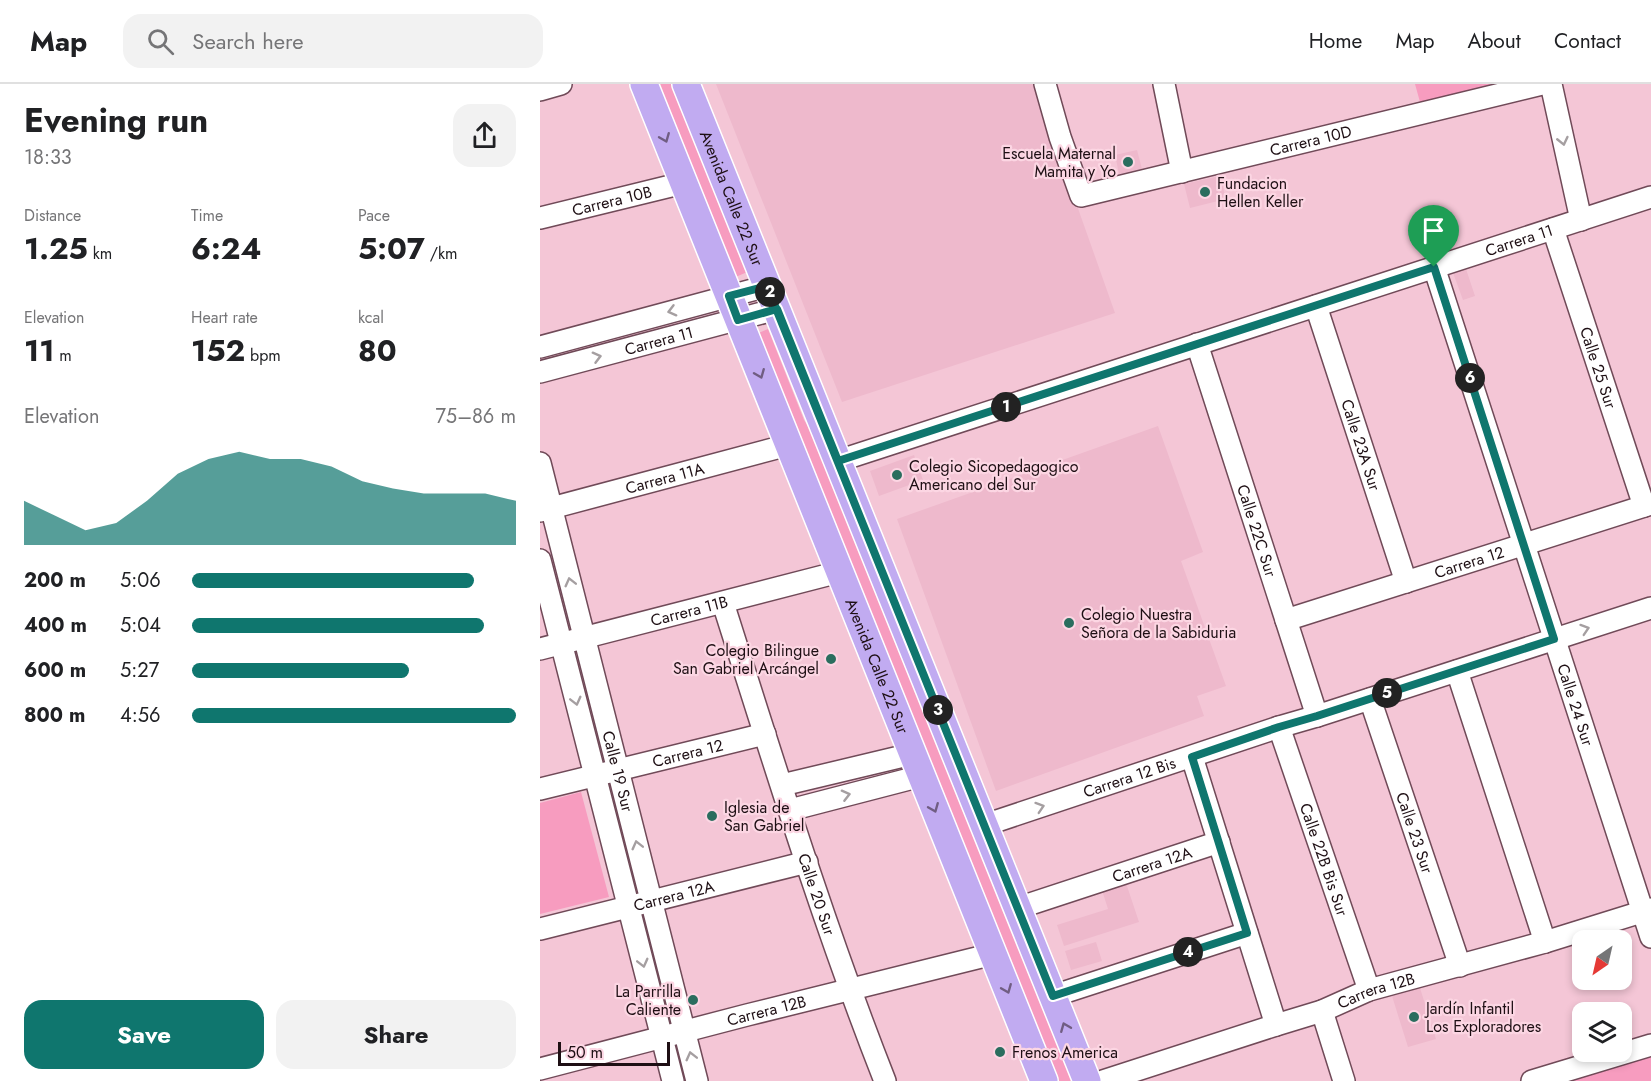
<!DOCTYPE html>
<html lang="en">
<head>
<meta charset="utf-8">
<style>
  :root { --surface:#fff; --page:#f2f2f2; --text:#202124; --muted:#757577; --line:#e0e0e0; --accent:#0f766e }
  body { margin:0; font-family:Jost,sans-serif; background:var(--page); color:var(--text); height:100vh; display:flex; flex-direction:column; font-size:22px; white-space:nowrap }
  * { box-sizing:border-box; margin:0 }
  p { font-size:20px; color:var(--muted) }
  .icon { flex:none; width:33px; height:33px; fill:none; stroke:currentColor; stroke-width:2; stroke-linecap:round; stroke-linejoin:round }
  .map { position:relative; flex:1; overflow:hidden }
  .side { display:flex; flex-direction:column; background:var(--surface); width:540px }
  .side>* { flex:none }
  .needle { width:39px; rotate:214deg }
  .controls { position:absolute; left:1032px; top:846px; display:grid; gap:12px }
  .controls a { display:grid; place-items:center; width:60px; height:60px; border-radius:12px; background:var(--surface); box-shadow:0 3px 9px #0003; font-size:30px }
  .scale { position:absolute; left:18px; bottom:15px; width:112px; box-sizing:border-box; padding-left:6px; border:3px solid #1e0f14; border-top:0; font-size:16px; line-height:21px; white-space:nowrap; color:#1e0f14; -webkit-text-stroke:4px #fcd6e3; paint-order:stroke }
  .pin { position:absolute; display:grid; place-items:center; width:51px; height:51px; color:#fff; margin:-62px -26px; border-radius:50% 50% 50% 0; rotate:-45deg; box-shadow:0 0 6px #0007 }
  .pin .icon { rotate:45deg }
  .km { position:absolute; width:30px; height:30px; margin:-15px; border-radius:50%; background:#222; color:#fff; font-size:16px; line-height:30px; text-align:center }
  .round { display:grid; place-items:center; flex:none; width:63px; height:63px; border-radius:18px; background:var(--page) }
  .overview { display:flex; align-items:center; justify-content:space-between; height:102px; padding:0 24px }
  h1 { font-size:33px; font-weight:700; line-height:45px }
  .stats { display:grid; grid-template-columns:repeat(3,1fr); gap:9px; height:102px; padding:6px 24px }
  .stats div { display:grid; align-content:center }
  .stats b { font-size:30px; font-weight:700 }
  .stats small { font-size:16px; font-weight:400 }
  .stats p { font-size:16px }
  .chart { height:168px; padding:12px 24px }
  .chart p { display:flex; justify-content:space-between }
  .chart svg { width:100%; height:108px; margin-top:6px; fill:var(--accent); opacity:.7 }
  .button { display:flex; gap:12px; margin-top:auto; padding:12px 24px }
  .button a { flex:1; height:69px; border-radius:18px; background:var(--accent); color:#fff; font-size:24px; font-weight:700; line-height:69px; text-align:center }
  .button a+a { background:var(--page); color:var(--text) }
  ul { padding:0 24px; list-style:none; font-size:20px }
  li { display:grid; grid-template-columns:96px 72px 1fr; align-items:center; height:45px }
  li i { height:15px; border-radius:8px; background:var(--accent) }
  header { display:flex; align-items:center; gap:36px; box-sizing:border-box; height:84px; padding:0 30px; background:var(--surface); border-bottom:2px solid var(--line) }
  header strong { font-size:28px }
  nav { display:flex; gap:33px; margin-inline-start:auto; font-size:21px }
  .search { width:420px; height:54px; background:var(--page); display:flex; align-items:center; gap:15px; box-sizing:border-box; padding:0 21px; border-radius:18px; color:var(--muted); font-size:22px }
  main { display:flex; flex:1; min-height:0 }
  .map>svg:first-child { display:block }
  .built { fill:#eeb9cc }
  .green { fill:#f79cbf }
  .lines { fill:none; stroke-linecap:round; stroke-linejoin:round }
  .minor-casing { stroke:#704a58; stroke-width:24 }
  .major-casing { stroke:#fff; stroke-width:30 }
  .minor { stroke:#fff; stroke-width:21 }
  .major { stroke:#c1abf1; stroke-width:27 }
  .oneway { stroke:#705d82 }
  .oneway2 { stroke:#a59fa1 }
  .route-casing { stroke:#fff; stroke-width:12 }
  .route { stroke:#0f766e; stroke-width:8 }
  .poi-dot { fill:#2a6d5e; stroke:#fcd6e3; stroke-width:2 }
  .labels { text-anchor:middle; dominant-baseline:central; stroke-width:4.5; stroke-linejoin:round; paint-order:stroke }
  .street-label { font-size:16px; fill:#1e0f14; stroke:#fcd6e3 }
  .poi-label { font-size:16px; fill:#1e0f14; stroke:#fcd6e3; text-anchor:start }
</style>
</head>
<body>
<header>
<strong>Map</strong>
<div class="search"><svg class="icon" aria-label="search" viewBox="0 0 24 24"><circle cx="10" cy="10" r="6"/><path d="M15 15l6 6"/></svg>Search here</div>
<nav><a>Home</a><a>Map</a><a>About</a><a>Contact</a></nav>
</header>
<main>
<section class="side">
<div class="overview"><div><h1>Evening run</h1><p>18:33</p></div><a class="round"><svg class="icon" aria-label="share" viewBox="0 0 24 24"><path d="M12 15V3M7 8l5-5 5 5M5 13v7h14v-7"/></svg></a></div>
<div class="stats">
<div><p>Distance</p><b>1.25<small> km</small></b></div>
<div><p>Time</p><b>6:24</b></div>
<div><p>Pace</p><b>5:07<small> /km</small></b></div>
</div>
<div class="stats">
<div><p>Elevation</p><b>11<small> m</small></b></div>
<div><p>Heart rate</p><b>152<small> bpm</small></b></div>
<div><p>kcal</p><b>80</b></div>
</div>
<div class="chart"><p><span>Elevation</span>75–86 m</p>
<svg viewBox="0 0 160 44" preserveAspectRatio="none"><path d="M0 44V26L10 32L20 38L30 35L40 26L50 15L60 9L70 6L80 9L90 9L100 12L110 18L120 21L130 23L140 23L150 23L160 26V44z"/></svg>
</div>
<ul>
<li><b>200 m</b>5:06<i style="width:87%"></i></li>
<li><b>400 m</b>5:04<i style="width:90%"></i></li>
<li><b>600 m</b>5:27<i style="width:67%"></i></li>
<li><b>800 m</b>4:56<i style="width:100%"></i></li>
</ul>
<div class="button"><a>Save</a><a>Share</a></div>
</section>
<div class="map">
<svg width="1111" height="997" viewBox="0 0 1111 997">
  <rect width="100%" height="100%" fill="#f4c6d6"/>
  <path class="built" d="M176,0H494L575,229L302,318Z
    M597,66L602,85L579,90L575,71Z
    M680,92L686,115L650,124L644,100Z
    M925,182L935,212L923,216L912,186Z
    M618,342L663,468L641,477L686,602L657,612L664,632L456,707L357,435Z
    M374,371L383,396L339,412L330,387Z
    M584,793L599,838L524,862L517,841L568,825L560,800Z
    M556,858L562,877L531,886L525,867Z
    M880,904L896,955L868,963L852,912Z"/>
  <path class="green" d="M116,0H135L210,187L193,194Z
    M875,0H955L880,18Z
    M228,245L264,336L277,357L534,997H516L216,250Z
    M41,708L69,813L0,830V719Z
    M1111,965V997H1007Z"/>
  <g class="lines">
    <g class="minor-casing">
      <g id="minor">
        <path id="s1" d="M505,0L520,53L541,112L1002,0"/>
        <path d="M624,0L642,88"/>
        <path d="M1011,0L1041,136"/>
        <path d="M0,6L21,0"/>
        <path id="s2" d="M0,134L143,99"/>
        <path id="s3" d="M1013,145L1104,422"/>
        <path id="s4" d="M894,183L1111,853"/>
        <path id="s5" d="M776,222L866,498"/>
        <path id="s6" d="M657,260L777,632"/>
        <path d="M0,263L227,202"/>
        <path id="s7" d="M0,288L237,225"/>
        <path id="s8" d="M298,377L1111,113"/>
        <path id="s9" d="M0,379L157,997"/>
        <path id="s10" d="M0,427L248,361"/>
        <path d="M0,476L133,997"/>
        <path id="s11" d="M183,519C234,679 283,840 345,997"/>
        <path id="s12" d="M746,536L1111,420"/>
        <path id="s13" d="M0,565L299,488"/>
        <path d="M917,587L1005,858"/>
        <path id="s14" d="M830,615L920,882"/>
        <path id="s15" d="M739,643L829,906"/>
        <path d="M652,673L736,941"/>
        <path d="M242,701L372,670"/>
        <path id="s16" d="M0,705L225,650"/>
        <path d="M250,726L381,692"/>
        <path id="s17" d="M445,741L739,643L777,632L1111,524"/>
        <path id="s18" d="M478,824L679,758"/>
        <path id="s19" d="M0,845L267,778"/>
        <path d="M513,912L707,849"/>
        <path d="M782,927L804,997"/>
        <path id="s20" d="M0,985L207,931L453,870"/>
        <path id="s21" d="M563,997L736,941L782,927L829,906L1005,858L1111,825"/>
        <path d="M992,997L1111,961"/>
      </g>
    </g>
    <g class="major-casing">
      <g id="major">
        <path id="s22" d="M104,0L504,997"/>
        <path id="s23" d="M146,0L547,997"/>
      </g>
    </g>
    <use href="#minor" class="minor"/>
    <use href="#major" class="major"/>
  </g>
  <defs><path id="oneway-chevron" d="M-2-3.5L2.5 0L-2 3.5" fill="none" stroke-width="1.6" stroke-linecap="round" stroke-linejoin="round" transform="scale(1.5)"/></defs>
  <g class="oneway">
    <use href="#oneway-chevron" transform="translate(125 54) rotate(68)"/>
    <use href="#oneway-chevron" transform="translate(220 290) rotate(68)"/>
    <use href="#oneway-chevron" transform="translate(394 724) rotate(68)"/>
    <use href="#oneway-chevron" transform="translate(467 905) rotate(68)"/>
    <use href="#oneway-chevron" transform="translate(525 943) rotate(-112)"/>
  </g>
  <g class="oneway2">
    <use href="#oneway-chevron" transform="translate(1023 57) rotate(77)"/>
    <use href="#oneway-chevron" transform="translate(132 227) rotate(165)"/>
    <use href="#oneway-chevron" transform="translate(57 273) rotate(-15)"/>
    <use href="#oneway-chevron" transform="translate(30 498) rotate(-104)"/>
    <use href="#oneway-chevron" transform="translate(1045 545) rotate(-18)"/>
    <use href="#oneway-chevron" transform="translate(36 617) rotate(76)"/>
    <use href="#oneway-chevron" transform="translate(306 711) rotate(-14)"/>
    <use href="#oneway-chevron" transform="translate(500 723) rotate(-18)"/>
    <use href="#oneway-chevron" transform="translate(97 761) rotate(-104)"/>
    <use href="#oneway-chevron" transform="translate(103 879) rotate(76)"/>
    <use href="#oneway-chevron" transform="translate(151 972) rotate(-104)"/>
  </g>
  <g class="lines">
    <g class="route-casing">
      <path id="route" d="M894,183L298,377L237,225L198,236L189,212L227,202C322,439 418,675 513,912L707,849L652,673L739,643L777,632L1014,555L894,183"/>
    </g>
    <use href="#route" class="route"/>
  </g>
  <g class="poi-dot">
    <circle cx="588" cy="78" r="6"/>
    <circle cx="665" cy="108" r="6"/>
    <circle cx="357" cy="391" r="6"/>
    <circle cx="529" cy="539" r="6"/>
    <circle cx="291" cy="575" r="6"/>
    <circle cx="172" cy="732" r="6"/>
    <circle cx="153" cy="916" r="6"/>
    <circle cx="874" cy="933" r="6"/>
    <circle cx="460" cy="968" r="6"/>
  </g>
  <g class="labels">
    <g class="street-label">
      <text stroke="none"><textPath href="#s1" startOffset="354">Carrera 10D</textPath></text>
      <text stroke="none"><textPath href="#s23" startOffset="123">Avenida Calle 22 Sur</textPath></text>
      <text stroke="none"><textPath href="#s2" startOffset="74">Carrera 10B</textPath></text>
      <text stroke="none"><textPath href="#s8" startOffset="716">Carrera 11</textPath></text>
      <text stroke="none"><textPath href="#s7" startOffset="123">Carrera 11</textPath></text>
      <text stroke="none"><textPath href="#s3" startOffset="146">Calle 25 Sur</textPath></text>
      <text stroke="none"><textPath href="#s5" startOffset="146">Calle 23A Sur</textPath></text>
      <text stroke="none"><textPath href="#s10" startOffset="129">Carrera 11A</textPath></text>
      <text stroke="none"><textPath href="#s6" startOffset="196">Calle 22C Sur</textPath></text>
      <text stroke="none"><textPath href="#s12" startOffset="192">Carrera 12</textPath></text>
      <text stroke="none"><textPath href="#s13" startOffset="154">Carrera 11B</textPath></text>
      <text stroke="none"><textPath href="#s22" startOffset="627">Avenida Calle 22 Sur</textPath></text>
      <text stroke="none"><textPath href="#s4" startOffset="460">Calle 24 Sur</textPath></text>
      <text stroke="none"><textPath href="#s16" startOffset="152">Carrera 12</textPath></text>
      <text stroke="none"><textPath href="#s9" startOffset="318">Calle 19 Sur</textPath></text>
      <text stroke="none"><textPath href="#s17" startOffset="152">Carrera 12 Bis</textPath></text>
      <text stroke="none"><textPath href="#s14" startOffset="141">Calle 23 Sur</textPath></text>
      <text stroke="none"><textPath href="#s15" startOffset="140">Calle 22B Bis Sur</textPath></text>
      <text stroke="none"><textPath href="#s18" startOffset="141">Carrera 12A</textPath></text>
      <text stroke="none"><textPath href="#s11" startOffset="306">Calle 20 Sur</textPath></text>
      <text stroke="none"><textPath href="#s19" startOffset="138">Carrera 12A</textPath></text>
      <text stroke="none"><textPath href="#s21" startOffset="288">Carrera 12B</textPath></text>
      <text stroke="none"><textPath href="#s20" startOffset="234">Carrera 12B</textPath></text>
    </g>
    <g class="poi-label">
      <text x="576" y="69" text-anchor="end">Escuela Maternal<tspan x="576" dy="18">Mamita y Yo</tspan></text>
      <text x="677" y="99">Fundacion<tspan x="677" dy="18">Hellen Keller</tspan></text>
      <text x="369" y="382">Colegio Sicopedagogico<tspan x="369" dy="18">Americano del Sur</tspan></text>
      <text x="541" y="530">Colegio Nuestra<tspan x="541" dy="18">Señora de la Sabiduria</tspan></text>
      <text x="279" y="566" text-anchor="end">Colegio Bilingue<tspan x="279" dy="18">San Gabriel Arcángel</tspan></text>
      <text x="184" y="723">Iglesia de<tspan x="184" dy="18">San Gabriel</tspan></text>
      <text x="141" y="907" text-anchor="end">La Parrilla<tspan x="141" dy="18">Caliente</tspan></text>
      <text x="886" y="924">Jardín Infantil<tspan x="886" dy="18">Los Exploradores</tspan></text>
      <text x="472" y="968">Frenos America</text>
    </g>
  </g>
</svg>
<div class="controls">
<a><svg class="needle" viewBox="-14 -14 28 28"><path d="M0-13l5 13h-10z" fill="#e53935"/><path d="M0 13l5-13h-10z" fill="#757577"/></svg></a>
<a><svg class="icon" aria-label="layers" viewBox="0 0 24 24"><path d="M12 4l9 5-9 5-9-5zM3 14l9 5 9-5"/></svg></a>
</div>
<div class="scale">50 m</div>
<div class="pin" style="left:894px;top:183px;background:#1e9e55"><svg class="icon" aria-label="arrive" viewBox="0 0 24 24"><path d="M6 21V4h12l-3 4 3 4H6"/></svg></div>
<b class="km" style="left:466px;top:323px">1</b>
<b class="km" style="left:230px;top:208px">2</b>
<b class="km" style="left:398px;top:626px">3</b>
<b class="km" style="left:648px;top:868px">4</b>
<b class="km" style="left:847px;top:609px">5</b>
<b class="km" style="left:930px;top:294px">6</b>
</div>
</main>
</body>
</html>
